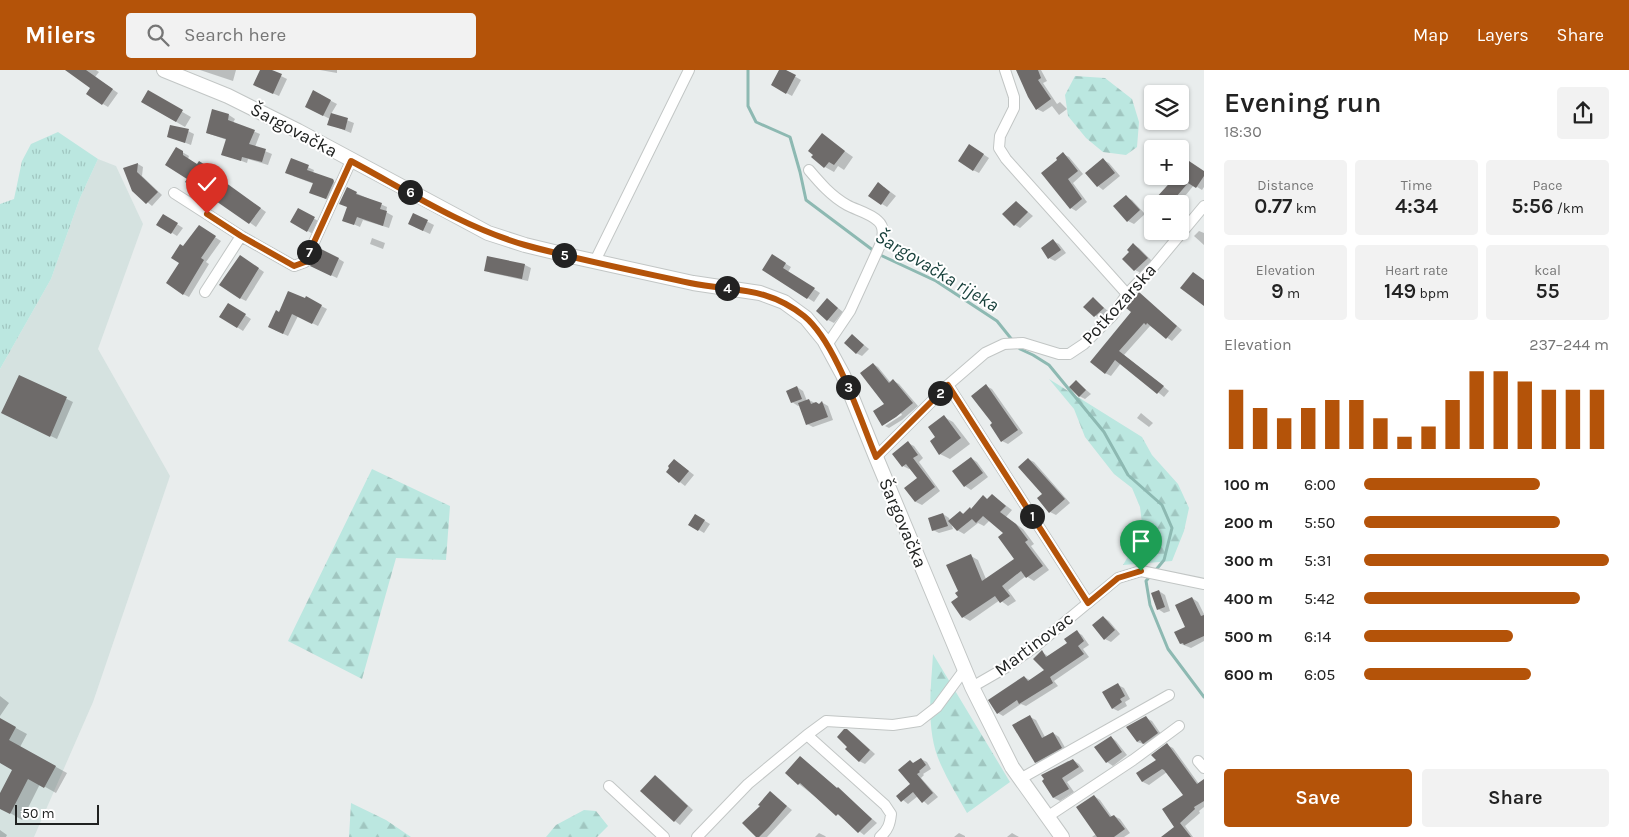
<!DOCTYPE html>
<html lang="en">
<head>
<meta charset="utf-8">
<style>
  :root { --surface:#fff; --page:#f2f2f2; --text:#222; --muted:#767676; --accent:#b45309 }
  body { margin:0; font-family:Karla,sans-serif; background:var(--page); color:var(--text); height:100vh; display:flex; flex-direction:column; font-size:19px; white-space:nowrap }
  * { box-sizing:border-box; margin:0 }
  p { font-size:16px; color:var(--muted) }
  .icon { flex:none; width:28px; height:28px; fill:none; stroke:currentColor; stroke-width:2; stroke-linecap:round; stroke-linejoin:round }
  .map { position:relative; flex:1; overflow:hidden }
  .sheet { display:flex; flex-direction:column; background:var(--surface); width:425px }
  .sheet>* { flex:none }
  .controls { position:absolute; left:1144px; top:15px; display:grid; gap:10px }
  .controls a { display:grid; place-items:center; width:45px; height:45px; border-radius:5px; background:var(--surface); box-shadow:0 1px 4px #0004; font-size:25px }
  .scale { position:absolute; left:15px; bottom:12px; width:84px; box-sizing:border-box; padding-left:5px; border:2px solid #202221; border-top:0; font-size:14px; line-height:18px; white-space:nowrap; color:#202221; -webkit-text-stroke:4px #fff; paint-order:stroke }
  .pin { position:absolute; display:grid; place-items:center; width:42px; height:42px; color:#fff; margin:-51px -21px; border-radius:50% 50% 50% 0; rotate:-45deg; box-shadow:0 0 5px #0007 }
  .pin .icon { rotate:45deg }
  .km { position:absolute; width:25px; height:25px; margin:-12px; border-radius:50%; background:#222; color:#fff; font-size:14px; line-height:25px; text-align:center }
  .round { display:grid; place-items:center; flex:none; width:52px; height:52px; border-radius:5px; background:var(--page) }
  .summary { display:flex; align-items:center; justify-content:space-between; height:85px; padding:0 20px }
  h1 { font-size:28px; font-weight:600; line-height:38px }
  .metrics { display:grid; grid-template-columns:repeat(3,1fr); gap:8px; height:85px; padding:5px 20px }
  .metrics div { display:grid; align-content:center; border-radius:5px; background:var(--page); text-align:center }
  .metrics b { font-size:21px; font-weight:600 }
  .metrics small { font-size:14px; font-weight:400 }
  .metrics p { font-size:14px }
  .chart { height:140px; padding:10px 20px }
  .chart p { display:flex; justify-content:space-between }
  .chart svg { width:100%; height:90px; margin-top:5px; stroke:var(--accent); stroke-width:6 }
  .primary-button { display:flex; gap:10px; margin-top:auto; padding:10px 20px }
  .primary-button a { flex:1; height:58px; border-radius:5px; background:var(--accent); color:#fff; font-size:20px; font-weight:600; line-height:58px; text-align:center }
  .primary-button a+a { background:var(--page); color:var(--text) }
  ul { padding:0 20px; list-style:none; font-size:16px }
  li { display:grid; grid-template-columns:80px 60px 1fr; align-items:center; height:38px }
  li i { height:12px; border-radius:6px; background:var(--accent) }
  header { display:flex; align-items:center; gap:30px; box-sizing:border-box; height:70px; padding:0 25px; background:var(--accent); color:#fff }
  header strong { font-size:24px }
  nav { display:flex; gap:28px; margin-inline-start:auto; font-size:18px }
  .search { width:350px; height:45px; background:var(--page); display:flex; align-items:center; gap:12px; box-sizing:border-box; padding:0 18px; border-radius:5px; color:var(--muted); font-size:19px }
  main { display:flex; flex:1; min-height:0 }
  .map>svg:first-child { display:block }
  .built { fill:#d5e2e0 }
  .grass { fill:url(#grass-tufts) }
  .forest { fill:url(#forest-firs) }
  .shadow { fill:#0003 }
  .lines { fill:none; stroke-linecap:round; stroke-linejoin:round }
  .stream { stroke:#8db9b2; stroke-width:3 }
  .building { fill:#6e6b6a }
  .street-casing { stroke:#c2c6c5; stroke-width:12 }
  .secondary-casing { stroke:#c2c6c5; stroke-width:16 }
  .street { stroke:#fff; stroke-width:10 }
  .secondary { stroke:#fff; stroke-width:14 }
  .route-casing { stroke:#fff; stroke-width:10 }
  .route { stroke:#b45309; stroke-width:6 }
  .labels { text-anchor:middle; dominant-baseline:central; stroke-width:4; stroke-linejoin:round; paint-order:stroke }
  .street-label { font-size:18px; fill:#202221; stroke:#fff }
  .water-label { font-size:19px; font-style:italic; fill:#163f3a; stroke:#fff }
</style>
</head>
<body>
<header>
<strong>Milers</strong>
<div class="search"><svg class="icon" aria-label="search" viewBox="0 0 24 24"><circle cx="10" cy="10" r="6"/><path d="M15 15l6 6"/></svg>Search here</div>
<nav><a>Map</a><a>Layers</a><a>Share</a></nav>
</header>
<main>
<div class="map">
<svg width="1204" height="767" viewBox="0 0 1204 767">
  <defs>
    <pattern id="grass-tufts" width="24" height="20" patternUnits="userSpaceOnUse" patternTransform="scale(1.25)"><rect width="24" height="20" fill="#bbe7e0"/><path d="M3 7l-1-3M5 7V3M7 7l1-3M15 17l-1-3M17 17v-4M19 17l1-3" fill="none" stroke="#a0c6c0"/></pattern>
    <pattern id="forest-firs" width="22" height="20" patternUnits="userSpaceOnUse" patternTransform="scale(1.25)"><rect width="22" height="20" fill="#bbe7e0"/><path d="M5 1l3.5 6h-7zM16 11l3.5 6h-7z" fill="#a0c6c0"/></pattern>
  </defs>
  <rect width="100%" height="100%" fill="#e9eded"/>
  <path class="built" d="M98,89L116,96L143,154L98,279L170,406L93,632L34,767H0V299L51,209L80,128Z"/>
  <path class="grass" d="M58,62L98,89L80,128L51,209L0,299V134L14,129L22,91L31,74Z"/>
  <path class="forest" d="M1075,6L1105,8L1132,29L1139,52L1137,77L1126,85L1103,82L1086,68L1068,46L1065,25Z
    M1049,309L1142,367L1152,385L1178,414L1189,438L1184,461L1172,491L1123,495L1143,461L1140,437L1132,418L1114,404L1085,367L1074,339Z
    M372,399L450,436L446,490L396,488L362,609L288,571Z
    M933,584L1010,712L967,743C958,727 948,711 941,695C925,661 931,620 933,584Z
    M351,733L386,750L411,767H349Z
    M584,740L596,741L608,756L597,767H546L556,755Z"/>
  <path class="shadow" d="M68,0H96L99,2L95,7L118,23L108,37L103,34L92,18Z
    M200,0H236L233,11Z
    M261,0H269L287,9L279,26L261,18Z
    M320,0H337V3Z
    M781,0H784L801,10L792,26L772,15Z
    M1017,0H1041L1047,11L1043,13L1057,34L1060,32L1067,39L1059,45L1052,36L1043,42L1037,39Z
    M148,22L191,47L185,57L142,32Z
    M314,22L337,34L331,44L354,53L351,63L329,54L330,49L312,40Z
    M229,45L235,49L233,53L260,64L255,77L272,84L268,95L248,89L247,93L223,84L227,70L207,63Z
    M188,61L194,64L191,75L168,66Z
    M822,65L853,87L844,100L838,96L834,102L825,97Z
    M177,79L189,86L188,89L197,96L199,93L218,104L216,107L266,142L256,157L189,109Z
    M975,79L989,88L979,103L973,100Z
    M1063,84L1069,87L1083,104L1073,113L1087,132L1076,141L1071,138L1059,90Z
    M292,90L314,100L313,103L339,114L332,132L311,122L314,114L293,106Z
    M1103,90L1109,93L1120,106L1103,120L1098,116Z
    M138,94L143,97L142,106L162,125L152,136L133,120L125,99Z
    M1180,101L1204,102V117L1202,120L1194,115L1181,131L1187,137L1180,145V134H1162L1180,106Z
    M884,117L896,126L887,137L882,134Z
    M356,123L387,137L386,142L393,146L389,158L363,150L360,157L344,150L348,137Z
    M1126,127L1132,130L1145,144L1134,154L1128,151Z
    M1016,132L1033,146L1020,158L1015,155Z
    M299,140L320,152L313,164L292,152Z
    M163,145L183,158L177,166L158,154Z
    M414,145L434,155L430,164L415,157Z
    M204,160L221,171L206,192L209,194L189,227L183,224L181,193L184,178Z
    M1199,161L1204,163V175L1194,166Z
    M372,168L385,173L383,179L370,174Z
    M1053,171L1059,174L1066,183L1055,191L1049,188Z
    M1134,175L1139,178L1153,192L1141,203L1135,200L1131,182Z
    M773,186L791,197L788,202L820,223L814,232L764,200Z
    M488,187L525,195L531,198L528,211L491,203L485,200Z
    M339,189L344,192L337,208L318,199Z
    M246,190L264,202L246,231L240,228Z
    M1139,224L1182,260L1172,271L1150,256L1124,285L1169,321L1164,327L1121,293L1111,306L1105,303Z
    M306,228L327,239L318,256L298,246L288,266L275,260L279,243Z
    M1093,228L1109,242L1101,250L1085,237Z
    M828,230L843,242L834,253L828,250Z
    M228,234L251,249L243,261L220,246Z
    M853,266L869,279L862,286L856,283Z
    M873,294L878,297L891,313L894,311L899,314L918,336L902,350L889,358L885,356L902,345L901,343L883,355L886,334Z
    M19,306L73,332L57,369L9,346Z
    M1077,312L1091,324L1085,329L1079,326Z
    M986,316L992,319L1023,363L1008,374L1002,371Z
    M797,317L803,321L807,331L809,330L819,335L823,333L828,336L833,350L813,357L807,354L800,335L798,336L792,332Z
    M1141,343L1153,353L1149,357L1137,348Z
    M944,347L953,352L970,374L950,389L940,384L937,367Z
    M908,373L914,376L923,388L919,392L940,421L922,435L916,432L906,418L919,408L911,398L909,399L903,396Z
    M971,388L977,392L988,407L971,420L965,416Z
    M1028,389L1034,392L1070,433L1056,445L1050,442L1044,424Z
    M680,394L694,405L685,416L667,402L671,397Z
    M992,425L1012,440L1006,447L1023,459L1034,474L1031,476L1049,500L1034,511L1026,506L1008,520L1016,531L1008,536L1000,530L970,551L963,547L959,522L971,486L978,490L986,509L1015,489L1005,463L990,450L984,456L978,453L964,464L957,460L951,453L953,459L939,463L933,460L943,444L949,448L950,451L960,442L964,444L972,440L988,430Z
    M695,445L710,454L704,463L689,454Z
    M1159,521L1165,525L1170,541L1164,543L1158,539Z
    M1192,528L1198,532L1204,544V571L1191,578L1181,574L1187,557Z
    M1103,547L1109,551L1120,564L1111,572L1105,569Z
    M1077,562L1082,565L1089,575L1083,579L1089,587L1054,611L1058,616L1026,636L1021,634L1003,646L998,643L1024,607L1030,610L1046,600L1042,582L1049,587L1068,574Z
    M1118,615L1124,618L1130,629L1125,632L1127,636L1118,641L1112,638Z
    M0,626L9,633L0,646Z
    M1030,647L1036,650L1045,667L1053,663L1059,667L1067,681L1041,695L1035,692Z
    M1146,648L1152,651L1163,667L1150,676L1137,672Z
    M3,651L27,664L20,677L67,703L56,723L40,714L22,750L0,737V725L13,700L0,692V657Z
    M846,660L853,664L875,684L865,694L859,691L849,677Z
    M1111,667L1116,671L1127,685L1113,696L1107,692Z
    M1167,675L1173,678L1199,714L1204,712V737L1199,741L1200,743L1185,756L1193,767H1169L1176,757L1185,725L1167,702L1149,715L1143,712L1138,704L1157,691Z
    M801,687L877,753L864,765L799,714Z
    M921,689L927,692L931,699L923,704L924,705L921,708L938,727L928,735L918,726L908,734L898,726L912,714L914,694Z
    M1073,690L1079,694L1084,701L1067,712L1074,722L1060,731L1054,728L1044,711L1046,710L1043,705L1068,691L1070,692Z
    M655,706L661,710L693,740L680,755L675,751Z
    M770,723L792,740L767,767H758L762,736Z
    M1094,726L1100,730L1112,747L1114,746L1120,749L1130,763L1124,767H1092L1096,764Z
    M0,760L7,765L6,767H0Z
    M819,763L825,766L826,767H815Z
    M959,763L965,766V767H954Z
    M1012,763L1019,767H1007Z"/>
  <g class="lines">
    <path class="stream" d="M748,0V36L756,52L790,67L800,102L806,130L878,184L936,211L997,251L1013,271
      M1017,276L1020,279L1033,285L1049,295L1104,362L1128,405L1162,435L1172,458L1164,490L1155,501
      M1151,505L1146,511L1150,535L1168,579L1204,627"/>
  </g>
  <path class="building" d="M65,0H86L113,19L102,35L86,24L90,18Z
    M260,0H272L282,4L273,24L253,15Z
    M779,0H786L796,5L786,24L771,15Z
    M1016,0H1038L1041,8L1038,10L1051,29L1036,40L1028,27Z
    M148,20L183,40L176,52L141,32Z
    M313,20L331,30L323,46L305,37Z
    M212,39L229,44L228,50L255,60L249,74L266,79L262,92L242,87L241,91L221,85L226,69L206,63Z
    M331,43L348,48L345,60L327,55Z
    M170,55L189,59L185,73L167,67Z
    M822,63L845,81L834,95L829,92L824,98L811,87L813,85L808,81Z
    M969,74L984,84L973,101L958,91Z
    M176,77L183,81V85L197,94L199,91L213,100L211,102L261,138L249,154L200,120L199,121L185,112L187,109L165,95Z
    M1063,82L1078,101L1068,109L1082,129L1070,139L1041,103L1057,90L1056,88Z
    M291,88L309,95L307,100L333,109L334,111L326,129L309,123L313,113L285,103Z
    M1103,88L1115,103L1097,117L1085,103Z
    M1186,89L1204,101V106L1196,118L1188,113L1176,127L1183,134H1160L1155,129L1176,106H1180V98Z
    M138,93L137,102L158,122L146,134L132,121L123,98Z
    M878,112L890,122L881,135L868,126Z
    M347,117L357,122L356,124L382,133L380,139L387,141L383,156L357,147L354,155L342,151L347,137L339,134Z
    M1126,125L1140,140L1127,152L1113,136Z
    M1016,131L1028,142L1014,156L1002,144Z
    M298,138L315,147L307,162L290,152Z
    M413,143L428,150L423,161L408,154Z
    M163,144L178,153L171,164L156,155Z
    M199,155L216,166L201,188L204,190L183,225L166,213L179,193L171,188L180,174L183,176Z
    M1053,169L1061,180L1048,189L1041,178Z
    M1133,173L1148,188L1134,201L1122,189L1129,182L1127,180Z
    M319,178L339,188L331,206L310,196Z
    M772,184L786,193L783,198L815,218L807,229L762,200Z
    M240,185L259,198L240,229L219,215Z
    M487,186L525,194L522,209L484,201Z
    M1193,202L1204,210V236L1180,218Z
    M288,221L305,228L306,226L322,235L312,254L292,244L283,264L268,257L276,240L279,242Z
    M1139,222L1177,256L1166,269L1147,253L1146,255L1144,253L1119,281L1164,316L1157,324L1115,290L1105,304L1090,292L1131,242L1126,238Z
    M1093,227L1104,238L1094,247L1083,237Z
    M827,228L838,238L827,251L816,241Z
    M228,233L246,244L237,258L219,247Z
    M852,264L864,275L856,284L844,273Z
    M873,293L889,313L893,309L913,333L896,347L882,356L873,341L884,334L860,303Z
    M19,305L67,327L50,367L1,343Z
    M1076,310L1086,320L1079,327L1069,317Z
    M986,314L1018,360L1001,372L990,355L992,353L971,326Z
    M797,316L802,329L791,333L786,321Z
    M809,329L811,334L816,332L819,334L822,331L828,347L806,355L798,333Z
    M944,345L961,368L939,385L930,371L935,367L928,357Z
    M908,371L918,385L913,388L935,417L915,432L904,418L917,408L906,394L902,397L892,384Z
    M971,387L983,403L964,417L952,401Z
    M1028,388L1065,429L1049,443L1037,428L1042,424L1018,397Z
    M674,389L689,401L679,413L666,402L669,398L668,396Z
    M992,424L1006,436L1000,442L1016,454L1028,470L1025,472L1043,496L1026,508L1021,501L1002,516L1010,526L1000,533L995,526L962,548L951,532L958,527L955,523L958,521L946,495L971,484L982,511L1014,489L998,467L1003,463L983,446L976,453L972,449L957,461L948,451L960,441L963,444L970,437L971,439L983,425L987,429Z
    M943,443L948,456L932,461L928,448Z
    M695,444L705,450L698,461L688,455Z
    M1159,520L1165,537L1157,540L1151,523Z
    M1192,527L1201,546L1204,545V566L1184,575L1183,573L1180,574L1174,562L1185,557L1175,535Z
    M1103,546L1115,560L1104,570L1092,555Z
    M1077,560L1084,571L1078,576L1084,584L1050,607L1053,613L1019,634L1017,630L997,644L988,630L1024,606L1028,611L1044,600L1033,589L1042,580L1046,587L1067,573L1064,569Z
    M1118,613L1125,626L1120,629L1122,632L1112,639L1102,622Z
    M1030,645L1042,668L1053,662L1062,678L1035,693L1012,655Z
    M1146,646L1158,663L1143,674L1140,670L1137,672L1126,657Z
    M0,648L16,657L9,670L56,696L44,718L28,709L10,744L0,739V723L12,700L0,693Z
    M844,659H847L870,680L859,692L845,679L847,677L837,667Z
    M1111,666L1122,682L1106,693L1094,677Z
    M1167,673L1197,714L1204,709V731L1194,737L1195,739L1180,753L1191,767H1161L1174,757L1162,739L1183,725L1164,700L1162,699L1142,712L1136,703L1156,690L1151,685Z
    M800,686L837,718L838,717L872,749L858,763L838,744L836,746L800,713L798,715L785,703Z
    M921,688L926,695L919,701L920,702L917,704L933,723L922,733L913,722L901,732L896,726L910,714L898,700L910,690L913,693Z
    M1073,689L1079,697L1062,708L1069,719L1053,728L1042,711L1044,709L1041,705Z
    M655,705L688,736L674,752L640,721Z
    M770,721L787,736L769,757L759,767H756L742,753L760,736L758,735Z
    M1094,725L1110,747L1114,745L1125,759L1114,767H1097L1076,737Z"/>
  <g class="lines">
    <g class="street-casing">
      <path id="street" d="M1005,0L1014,27V38L1000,66L999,78L1006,89L1127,224
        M809,100C820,113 831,126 847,135C856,140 870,143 878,151C885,157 883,166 881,173L850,241L827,275
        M174,123L241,166L294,196L305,192L351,91
        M595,191L689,0
        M205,222L241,166
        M948,315L1088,533
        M876,387L948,315L985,283L1004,274L1023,273L1059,284H1069L1084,274L1113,245L1127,224L1154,196L1204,136
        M972,617L1005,598L1036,576L1118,508L1141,501L1204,514
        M807,665L885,735L891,744C890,754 888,760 880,767
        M1198,691L1204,698
        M1020,709L1169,625
        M609,716L664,767
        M1047,747L1133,690L1179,656
        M697,767L748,714L807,665L826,651L893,655L919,651L937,637L965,599"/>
    </g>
    <g class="secondary-casing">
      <path id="secondary" d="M164,0L228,26L298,61L488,163L525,175L575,187L693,213L760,223L784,232L806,248L824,270L843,305L876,387L972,617L1012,697L1062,767"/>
    </g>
    <use href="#street" class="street"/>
    <use href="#secondary" class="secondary"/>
  </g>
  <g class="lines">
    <g class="route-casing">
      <path id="route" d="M207,144L241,166L294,196L305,192L351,91C407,121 463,157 525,175C579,190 635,201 690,213C735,222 766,216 804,246C836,272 860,349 876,387L948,315L1088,533L1118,508L1141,501"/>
    </g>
    <use href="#route" class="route"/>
  </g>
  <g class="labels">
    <g class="street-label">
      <text transform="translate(294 60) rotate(28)">Šargovačka</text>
      <text transform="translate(1119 234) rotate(-48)">Potkozarska</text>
      <text transform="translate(903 453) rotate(67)">Šargovačka</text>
      <text transform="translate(1034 574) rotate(-37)">Martinovac</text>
    </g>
    <g class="water-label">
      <text transform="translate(937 201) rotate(31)">Šargovačka rijeka</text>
    </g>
  </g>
</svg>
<div class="controls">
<a><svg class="icon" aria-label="layers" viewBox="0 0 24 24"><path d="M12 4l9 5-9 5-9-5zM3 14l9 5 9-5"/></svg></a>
<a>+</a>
<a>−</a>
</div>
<div class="scale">50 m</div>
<div class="pin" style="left:1141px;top:501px;background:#1e9e55"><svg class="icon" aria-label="arrive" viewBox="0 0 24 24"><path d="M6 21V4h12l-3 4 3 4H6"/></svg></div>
<div class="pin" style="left:207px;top:144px;background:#d93025"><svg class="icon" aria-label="check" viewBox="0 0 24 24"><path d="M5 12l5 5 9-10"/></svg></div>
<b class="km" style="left:1032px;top:446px">1</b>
<b class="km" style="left:940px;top:323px">2</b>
<b class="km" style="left:848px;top:317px">3</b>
<b class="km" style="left:727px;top:218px">4</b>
<b class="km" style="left:564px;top:185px">5</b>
<b class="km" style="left:410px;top:122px">6</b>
<b class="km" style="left:309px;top:182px">7</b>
</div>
<section class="sheet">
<div class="summary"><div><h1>Evening run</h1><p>18:30</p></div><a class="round"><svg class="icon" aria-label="share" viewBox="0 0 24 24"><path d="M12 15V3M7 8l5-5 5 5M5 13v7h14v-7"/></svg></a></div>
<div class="metrics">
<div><p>Distance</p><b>0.77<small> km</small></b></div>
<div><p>Time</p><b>4:34</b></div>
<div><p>Pace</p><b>5:56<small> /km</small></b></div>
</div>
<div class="metrics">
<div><p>Elevation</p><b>9<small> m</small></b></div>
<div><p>Heart rate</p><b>149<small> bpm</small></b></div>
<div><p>kcal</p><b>55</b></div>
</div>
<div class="chart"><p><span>Elevation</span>237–244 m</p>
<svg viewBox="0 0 160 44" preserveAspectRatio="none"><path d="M5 44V15M15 44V24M25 44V29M35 44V24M45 44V20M55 44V20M65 44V29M75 44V38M85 44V33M95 44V20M105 44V6M115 44V6M125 44V11M135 44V15M145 44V15M155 44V15"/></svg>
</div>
<ul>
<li><b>100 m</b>6:00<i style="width:72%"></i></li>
<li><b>200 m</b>5:50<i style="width:80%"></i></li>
<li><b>300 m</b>5:31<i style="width:100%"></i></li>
<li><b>400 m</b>5:42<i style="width:88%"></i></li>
<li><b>500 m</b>6:14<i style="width:61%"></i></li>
<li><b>600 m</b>6:05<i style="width:68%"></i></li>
</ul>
<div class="primary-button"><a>Save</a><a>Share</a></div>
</section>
</main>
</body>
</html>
